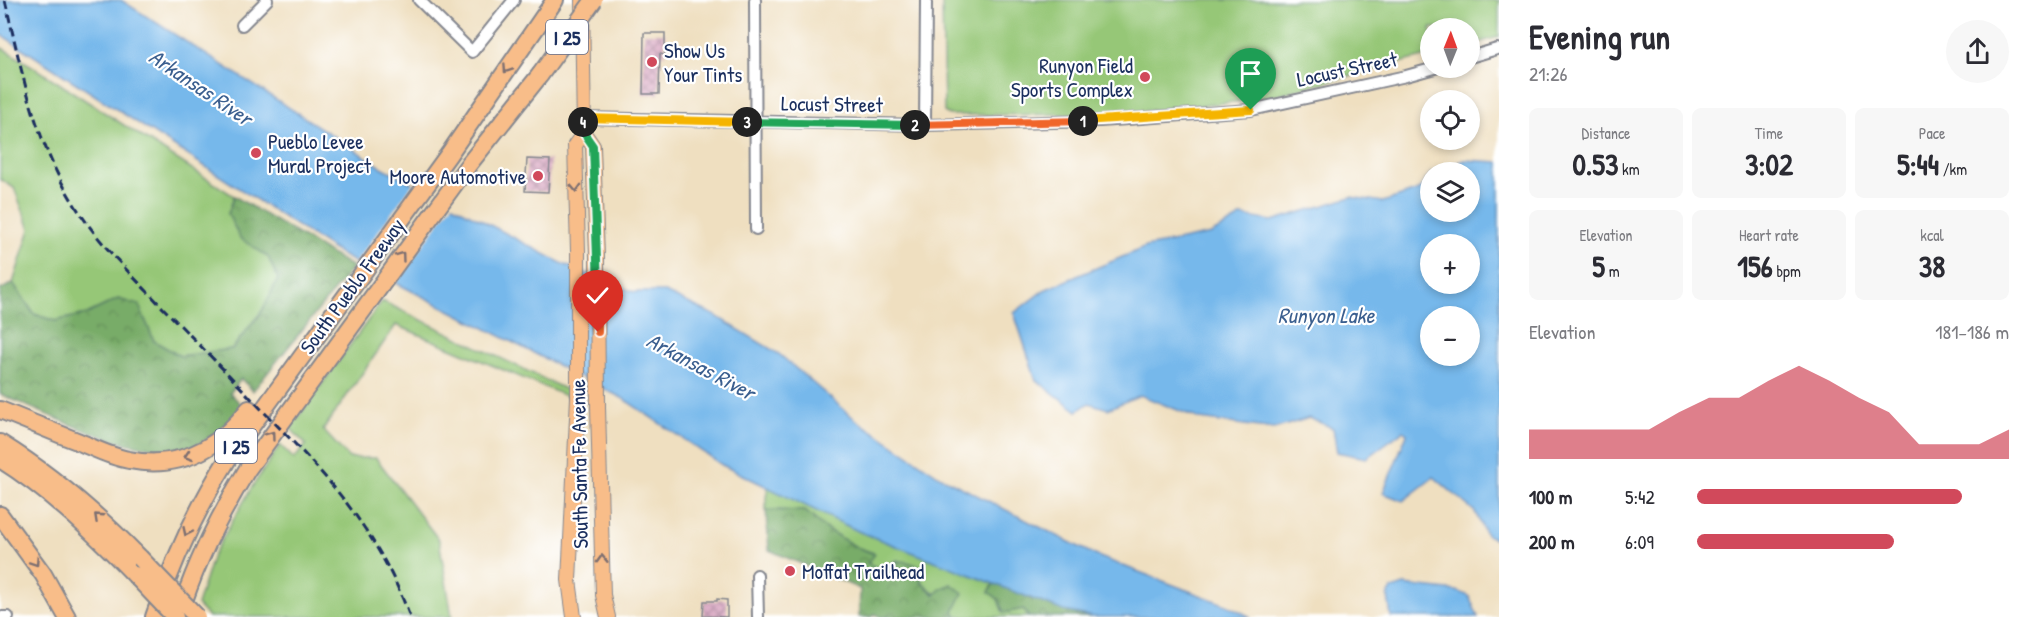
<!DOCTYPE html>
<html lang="en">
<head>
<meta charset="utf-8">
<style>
  :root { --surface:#fff; --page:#f7f7f7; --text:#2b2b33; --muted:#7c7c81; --accent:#d1495b }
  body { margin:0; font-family:"Patrick Hand",sans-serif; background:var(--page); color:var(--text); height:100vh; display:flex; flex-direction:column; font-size:22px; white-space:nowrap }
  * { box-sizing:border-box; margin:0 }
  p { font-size:20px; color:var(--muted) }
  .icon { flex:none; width:33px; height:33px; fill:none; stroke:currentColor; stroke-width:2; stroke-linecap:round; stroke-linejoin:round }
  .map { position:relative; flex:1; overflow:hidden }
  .panel { display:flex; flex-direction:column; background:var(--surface); width:540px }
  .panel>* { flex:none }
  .needle { width:39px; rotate:1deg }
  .tools { position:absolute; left:1420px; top:18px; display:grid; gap:12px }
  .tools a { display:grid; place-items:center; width:60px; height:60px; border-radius:50%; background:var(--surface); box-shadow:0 3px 9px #0003; font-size:30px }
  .pin { position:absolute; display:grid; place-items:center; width:51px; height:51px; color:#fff; margin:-62px -26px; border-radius:50% 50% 50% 0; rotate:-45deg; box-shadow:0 0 6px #0007 }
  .pin .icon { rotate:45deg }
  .km { position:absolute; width:30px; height:30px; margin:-15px; border-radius:50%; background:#222; color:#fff; font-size:16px; line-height:30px; text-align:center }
  .round { display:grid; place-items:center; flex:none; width:63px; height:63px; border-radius:32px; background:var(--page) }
  .summary { display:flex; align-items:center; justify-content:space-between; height:102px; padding:0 30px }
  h1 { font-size:33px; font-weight:700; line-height:45px }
  .stats { display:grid; grid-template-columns:repeat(3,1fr); gap:9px; height:102px; padding:6px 30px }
  .stats div { display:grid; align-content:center; border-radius:9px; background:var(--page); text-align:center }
  .stats b { font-size:30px; font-weight:700 }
  .stats small { font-size:16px; font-weight:400 }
  .stats p { font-size:16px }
  .chart { height:168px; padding:12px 30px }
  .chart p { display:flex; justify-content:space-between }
  .chart svg { width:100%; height:108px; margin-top:6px; fill:var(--accent); opacity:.7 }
  ul { padding:0 30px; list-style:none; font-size:20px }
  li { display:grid; grid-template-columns:96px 72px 1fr; align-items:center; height:45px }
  li i { height:15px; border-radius:8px; background:var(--accent) }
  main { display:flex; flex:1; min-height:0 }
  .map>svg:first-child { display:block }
  .green { fill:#96c777; stroke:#587b6a; stroke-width:1.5 }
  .forest { fill:url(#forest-crowns); stroke:#4a6e63; stroke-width:1.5 }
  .water { fill:#76b8eb; stroke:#4874a4; stroke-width:1.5; fill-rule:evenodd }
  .pier { fill:#efdfc0 }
  .building { fill:url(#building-cross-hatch) }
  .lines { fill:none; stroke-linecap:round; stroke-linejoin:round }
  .minor-casing { stroke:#85878f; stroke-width:14 }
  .major-casing { stroke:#85878f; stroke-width:16 }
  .highway-casing { stroke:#85878f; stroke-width:20 }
  .minor { stroke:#fff; stroke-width:10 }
  .major { stroke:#f8bd89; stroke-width:14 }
  .highway { stroke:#f8bd89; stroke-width:16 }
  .rail { stroke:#1b2f5e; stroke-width:3; stroke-dasharray:9 4.5; stroke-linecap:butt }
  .highway-bridge-casing { stroke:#85878f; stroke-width:20; stroke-linecap:butt }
  .highway-bridge { stroke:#f8bd89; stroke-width:16 }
  .oneway { stroke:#7e6f71 }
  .split-1-casing { stroke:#fff; stroke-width:12 }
  .split-2-casing { stroke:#fff; stroke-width:12 }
  .split-3-casing { stroke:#fff; stroke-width:12 }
  .split-4-casing { stroke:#fff; stroke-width:12 }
  .split-5-casing { stroke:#fff; stroke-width:12 }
  .split-6-casing { stroke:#fff; stroke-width:12 }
  .split-1 { stroke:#f5b400; stroke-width:8 }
  .split-2 { stroke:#f0652b; stroke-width:8 }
  .split-3 { stroke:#22a559; stroke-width:8 }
  .split-4 { stroke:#f5b400; stroke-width:8 }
  .split-5 { stroke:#22a559; stroke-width:8 }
  .split-6 { stroke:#f0652b; stroke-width:8 }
  .poi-dot { fill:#d1495b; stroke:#fff; stroke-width:2 }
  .labels { text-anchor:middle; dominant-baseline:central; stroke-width:4.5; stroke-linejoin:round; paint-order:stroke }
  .shield { fill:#fff; stroke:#5f6d8e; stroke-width:1.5 }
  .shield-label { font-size:20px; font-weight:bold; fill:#1b2f5e }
  .poi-label { font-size:21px; fill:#1b2f5e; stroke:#fff; text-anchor:start }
  .street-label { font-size:21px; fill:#1b2f5e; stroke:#fff }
  .water-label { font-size:22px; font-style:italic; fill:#3b5f8f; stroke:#fff }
</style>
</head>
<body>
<main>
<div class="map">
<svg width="1499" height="617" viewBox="0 0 1499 617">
  <defs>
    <pattern id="forest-crowns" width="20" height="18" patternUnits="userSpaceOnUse" patternTransform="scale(1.5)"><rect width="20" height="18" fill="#78ac68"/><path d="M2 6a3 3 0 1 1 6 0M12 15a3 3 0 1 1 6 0" fill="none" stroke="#628c59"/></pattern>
    <pattern id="building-cross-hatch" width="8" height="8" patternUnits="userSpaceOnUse" patternTransform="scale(1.5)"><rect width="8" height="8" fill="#ddafc7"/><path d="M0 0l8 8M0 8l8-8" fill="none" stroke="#b28fa5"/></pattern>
  </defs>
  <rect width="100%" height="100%" fill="#fff"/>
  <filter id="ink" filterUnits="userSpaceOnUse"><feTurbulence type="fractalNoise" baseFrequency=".0167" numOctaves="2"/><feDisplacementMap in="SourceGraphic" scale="12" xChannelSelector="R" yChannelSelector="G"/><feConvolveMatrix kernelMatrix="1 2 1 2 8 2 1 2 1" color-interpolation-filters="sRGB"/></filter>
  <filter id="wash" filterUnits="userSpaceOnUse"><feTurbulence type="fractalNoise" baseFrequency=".008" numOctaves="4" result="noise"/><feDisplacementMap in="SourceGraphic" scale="24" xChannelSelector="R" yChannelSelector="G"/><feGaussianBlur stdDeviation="1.35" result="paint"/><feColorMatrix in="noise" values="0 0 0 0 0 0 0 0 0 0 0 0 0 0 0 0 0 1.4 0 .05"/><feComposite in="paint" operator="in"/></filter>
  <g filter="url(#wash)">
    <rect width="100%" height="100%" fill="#efdfc0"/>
    <path class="green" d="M942,0H1499V37L1470,45V28H1431V55L1262,99L1118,114L949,115L944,112Z
      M2,48L37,69L234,196L228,214L240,238L268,256L278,279L262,311L232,349L180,356L154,341L139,305L118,299L87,314L55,321L34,314L13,283L30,229L14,188L0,179V51Z
      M382,301L569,391L568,397L396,325L323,430L349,458H376L439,540L452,617H208L197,605L213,555L252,487L280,445L294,459L306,445L290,428Z
      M768,487L860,532L994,583L989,592L998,599L1003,613L1023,609L1029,617H957L954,611L898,560L879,569L868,563L874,553L856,547L826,529L805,511L766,510V497Z"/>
    <path class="forest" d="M234,196L353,267L253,391L241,379L230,393L243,406C231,419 210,442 193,446C136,461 52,416 0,394V290L13,283L34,314L55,321L87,314L118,299L139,305L154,341L180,356L232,349L262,311L278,279L268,257L240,238L228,214Z
      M766,510L805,511L826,529L856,547L875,554L868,563L879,569C897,561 903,557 922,568L921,582L935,595L939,590L951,584L963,593L954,611L957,617H881L875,614L871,617H859L860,589L769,550Z
      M994,583L1064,611L1093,617H1029L1023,609L1004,613L998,599L989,592Z"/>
    <path class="water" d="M0,0H121L380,166L563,264L634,292H665L716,316L779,354L855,419L941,477L1097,556L1229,606L1251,617H1093L1064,611L860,532L722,465L622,398L345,257L0,34Z
      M1464,160L1499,162V540L1486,535L1475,512L1434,477L1403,501L1383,493L1407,434L1403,431L1366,458L1337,452L1333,428L1309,418L1274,429L1200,419L1140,395L1108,409L1089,403L1077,411L1036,380L1014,313L1044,290L1146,247L1211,234L1242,216L1272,221L1351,197L1383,202L1419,190L1431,173V212H1470V172H1433ZM1431,244H1470V284H1431ZM1431,316H1470V356H1431Z
      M1404,585L1457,591L1469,596L1478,617H1391L1388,596L1392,589Z"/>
    <path class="pier" d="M415,181L454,202L394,285L354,265Z"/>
    <g id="blocks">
      <path class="building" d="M644,33H665V55L660,54L659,94H643Z
        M527,159L550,160L548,192L525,191Z
        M717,599L727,600V617L703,616L704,601H717Z"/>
    </g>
  </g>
  <g filter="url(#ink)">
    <use href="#blocks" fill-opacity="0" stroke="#85878f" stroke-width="1.5"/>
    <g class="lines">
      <g class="minor-casing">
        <path id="minor" d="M419,0L472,52L514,0
          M755,0L756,229
          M242,25L267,0
          M1470,57L1497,49
          M583,118L925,125L1100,121L1251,110L1406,76L1435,68
          M925,125L926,0
          M757,575L758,617
          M0,617H8"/>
      </g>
      <g class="major-casing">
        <path id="major" d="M582,0L584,133L593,146L597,256L598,407L603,595L608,617
          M574,617L569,580L578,397V251L575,145L584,133"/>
      </g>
      <g class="highway-casing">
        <path id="highway" d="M0,410C26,420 51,431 77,441C94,448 111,457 129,460C180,470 219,448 249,409
          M0,443C52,475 97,514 140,558
          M0,459C51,491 93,532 135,575
          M0,515L43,574L67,617
          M179,616C195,564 219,516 247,470L469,164L540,75
          M154,617C173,560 197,508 229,457L449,154L555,0"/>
      </g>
      <use href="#minor" class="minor"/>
      <use href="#major" class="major"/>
      <use href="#highway" class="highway"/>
      <path class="rail" d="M5,0C23,77 36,149 82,216C105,250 135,278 163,308C197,342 231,377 264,412C328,477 377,529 410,617"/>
      <g class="highway-bridge-casing">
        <path id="highway-bridge" d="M540,75L594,0
          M140,558L197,617
          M135,575L175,617"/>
      </g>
      <use href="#highway-bridge" class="highway-bridge"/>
    </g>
    <defs><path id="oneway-chevron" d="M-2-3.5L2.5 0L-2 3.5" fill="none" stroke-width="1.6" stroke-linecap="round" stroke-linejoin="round" transform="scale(1.5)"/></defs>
    <g class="oneway">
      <use href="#oneway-chevron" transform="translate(507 69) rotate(124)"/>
      <use href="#oneway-chevron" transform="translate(576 188) rotate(88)"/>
      <use href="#oneway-chevron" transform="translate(401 256) rotate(-54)"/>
      <use href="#oneway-chevron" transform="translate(271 435) rotate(-54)"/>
      <use href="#oneway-chevron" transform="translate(188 456) rotate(161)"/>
      <use href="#oneway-chevron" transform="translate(98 517) rotate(-137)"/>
      <use href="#oneway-chevron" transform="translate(187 532) rotate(115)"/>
      <use href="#oneway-chevron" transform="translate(602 559) rotate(-92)"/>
      <use href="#oneway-chevron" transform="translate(35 562) rotate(56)"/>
    </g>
  </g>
  <g class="lines" filter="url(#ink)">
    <g class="split-1-casing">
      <path id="split-1" d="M1083,121L1251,110"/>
    </g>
    <g class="split-2-casing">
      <path id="split-2" d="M915,125L1083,121"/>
    </g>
    <g class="split-3-casing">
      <path id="split-3" d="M747,122L915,125"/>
    </g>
    <g class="split-4-casing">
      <path id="split-4" d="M583,122V118L747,122"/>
    </g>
    <g class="split-5-casing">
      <path id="split-5" d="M583,122L584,133L593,146L598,287"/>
    </g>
    <g class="split-6-casing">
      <path id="split-6" d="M598,287V332"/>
    </g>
    <use href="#split-1" class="split-1"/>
    <use href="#split-2" class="split-2"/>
    <use href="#split-3" class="split-3"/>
    <use href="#split-4" class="split-4"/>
    <use href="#split-5" class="split-5"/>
    <use href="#split-6" class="split-6"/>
  </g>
  <g class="poi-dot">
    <circle cx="652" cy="62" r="6"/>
    <circle cx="1145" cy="77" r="6"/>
    <circle cx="256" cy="153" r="6"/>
    <circle cx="538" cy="176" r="6"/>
    <circle cx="790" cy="571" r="6"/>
  </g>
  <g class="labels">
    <g class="shield">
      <rect x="546" y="20" width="42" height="34" rx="4.5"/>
      <rect x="215" y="429" width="42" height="34" rx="4.5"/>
    </g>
    <g class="shield-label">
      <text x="567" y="37">I 25</text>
      <text x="236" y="446">I 25</text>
    </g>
    <g class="poi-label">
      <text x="664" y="50">Show Us<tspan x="664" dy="24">Your Tints</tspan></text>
      <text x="1133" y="65" text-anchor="end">Runyon Field<tspan x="1133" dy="24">Sports Complex</tspan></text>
      <text x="268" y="141">Pueblo Levee<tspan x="268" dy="24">Mural Project</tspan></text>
      <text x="526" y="176" text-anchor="end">Moore Automotive</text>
      <text x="802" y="571">Moffat Trailhead</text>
    </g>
    <g class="street-label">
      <text transform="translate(1347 69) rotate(-12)">Locust Street</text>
      <text transform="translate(832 104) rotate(1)">Locust Street</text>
      <text transform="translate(352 286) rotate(-54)">South Pueblo Freeway</text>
      <text transform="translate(579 464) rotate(-91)">South Santa Fe Avenue</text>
    </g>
    <g class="water-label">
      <text transform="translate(201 87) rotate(34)">Arkansas River</text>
      <text x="1326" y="315">Runyon Lake</text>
      <text transform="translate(701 366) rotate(28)">Arkansas River</text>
    </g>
  </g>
</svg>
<div class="tools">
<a><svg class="needle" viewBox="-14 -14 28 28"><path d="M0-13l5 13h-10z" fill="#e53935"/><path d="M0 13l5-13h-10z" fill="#7c7c81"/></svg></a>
<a><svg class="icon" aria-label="locate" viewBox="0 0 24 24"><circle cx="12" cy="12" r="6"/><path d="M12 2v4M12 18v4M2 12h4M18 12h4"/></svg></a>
<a><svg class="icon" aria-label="layers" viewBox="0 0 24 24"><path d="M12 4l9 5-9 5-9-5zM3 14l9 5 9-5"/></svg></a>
<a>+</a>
<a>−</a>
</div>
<div class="pin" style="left:1251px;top:110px;background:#1e9e55"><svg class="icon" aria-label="arrive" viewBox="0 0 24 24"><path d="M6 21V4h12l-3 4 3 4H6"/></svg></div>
<div class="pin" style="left:598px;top:332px;background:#d93025"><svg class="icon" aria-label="check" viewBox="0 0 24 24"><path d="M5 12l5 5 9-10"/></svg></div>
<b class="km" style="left:1083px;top:121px">1</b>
<b class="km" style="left:915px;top:125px">2</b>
<b class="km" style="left:747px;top:122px">3</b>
<b class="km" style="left:583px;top:122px">4</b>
</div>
<section class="panel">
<div class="summary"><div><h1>Evening run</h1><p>21:26</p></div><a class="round"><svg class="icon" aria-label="share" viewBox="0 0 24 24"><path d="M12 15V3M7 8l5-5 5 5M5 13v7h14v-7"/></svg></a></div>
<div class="stats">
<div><p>Distance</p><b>0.53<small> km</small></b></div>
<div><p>Time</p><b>3:02</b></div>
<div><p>Pace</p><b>5:44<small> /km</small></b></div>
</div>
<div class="stats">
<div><p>Elevation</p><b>5<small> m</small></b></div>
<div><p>Heart rate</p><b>156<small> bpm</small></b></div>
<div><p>kcal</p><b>38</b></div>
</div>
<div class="chart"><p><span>Elevation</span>181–186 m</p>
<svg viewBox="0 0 160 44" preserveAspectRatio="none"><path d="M0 44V32L10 32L20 32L30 32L40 32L50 25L60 19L70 19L80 12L90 6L100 12L110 19L120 25L130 38L140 38L150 38L160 32V44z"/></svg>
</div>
<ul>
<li><b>100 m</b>5:42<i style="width:85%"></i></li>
<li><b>200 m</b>6:09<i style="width:63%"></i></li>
</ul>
</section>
</main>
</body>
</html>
